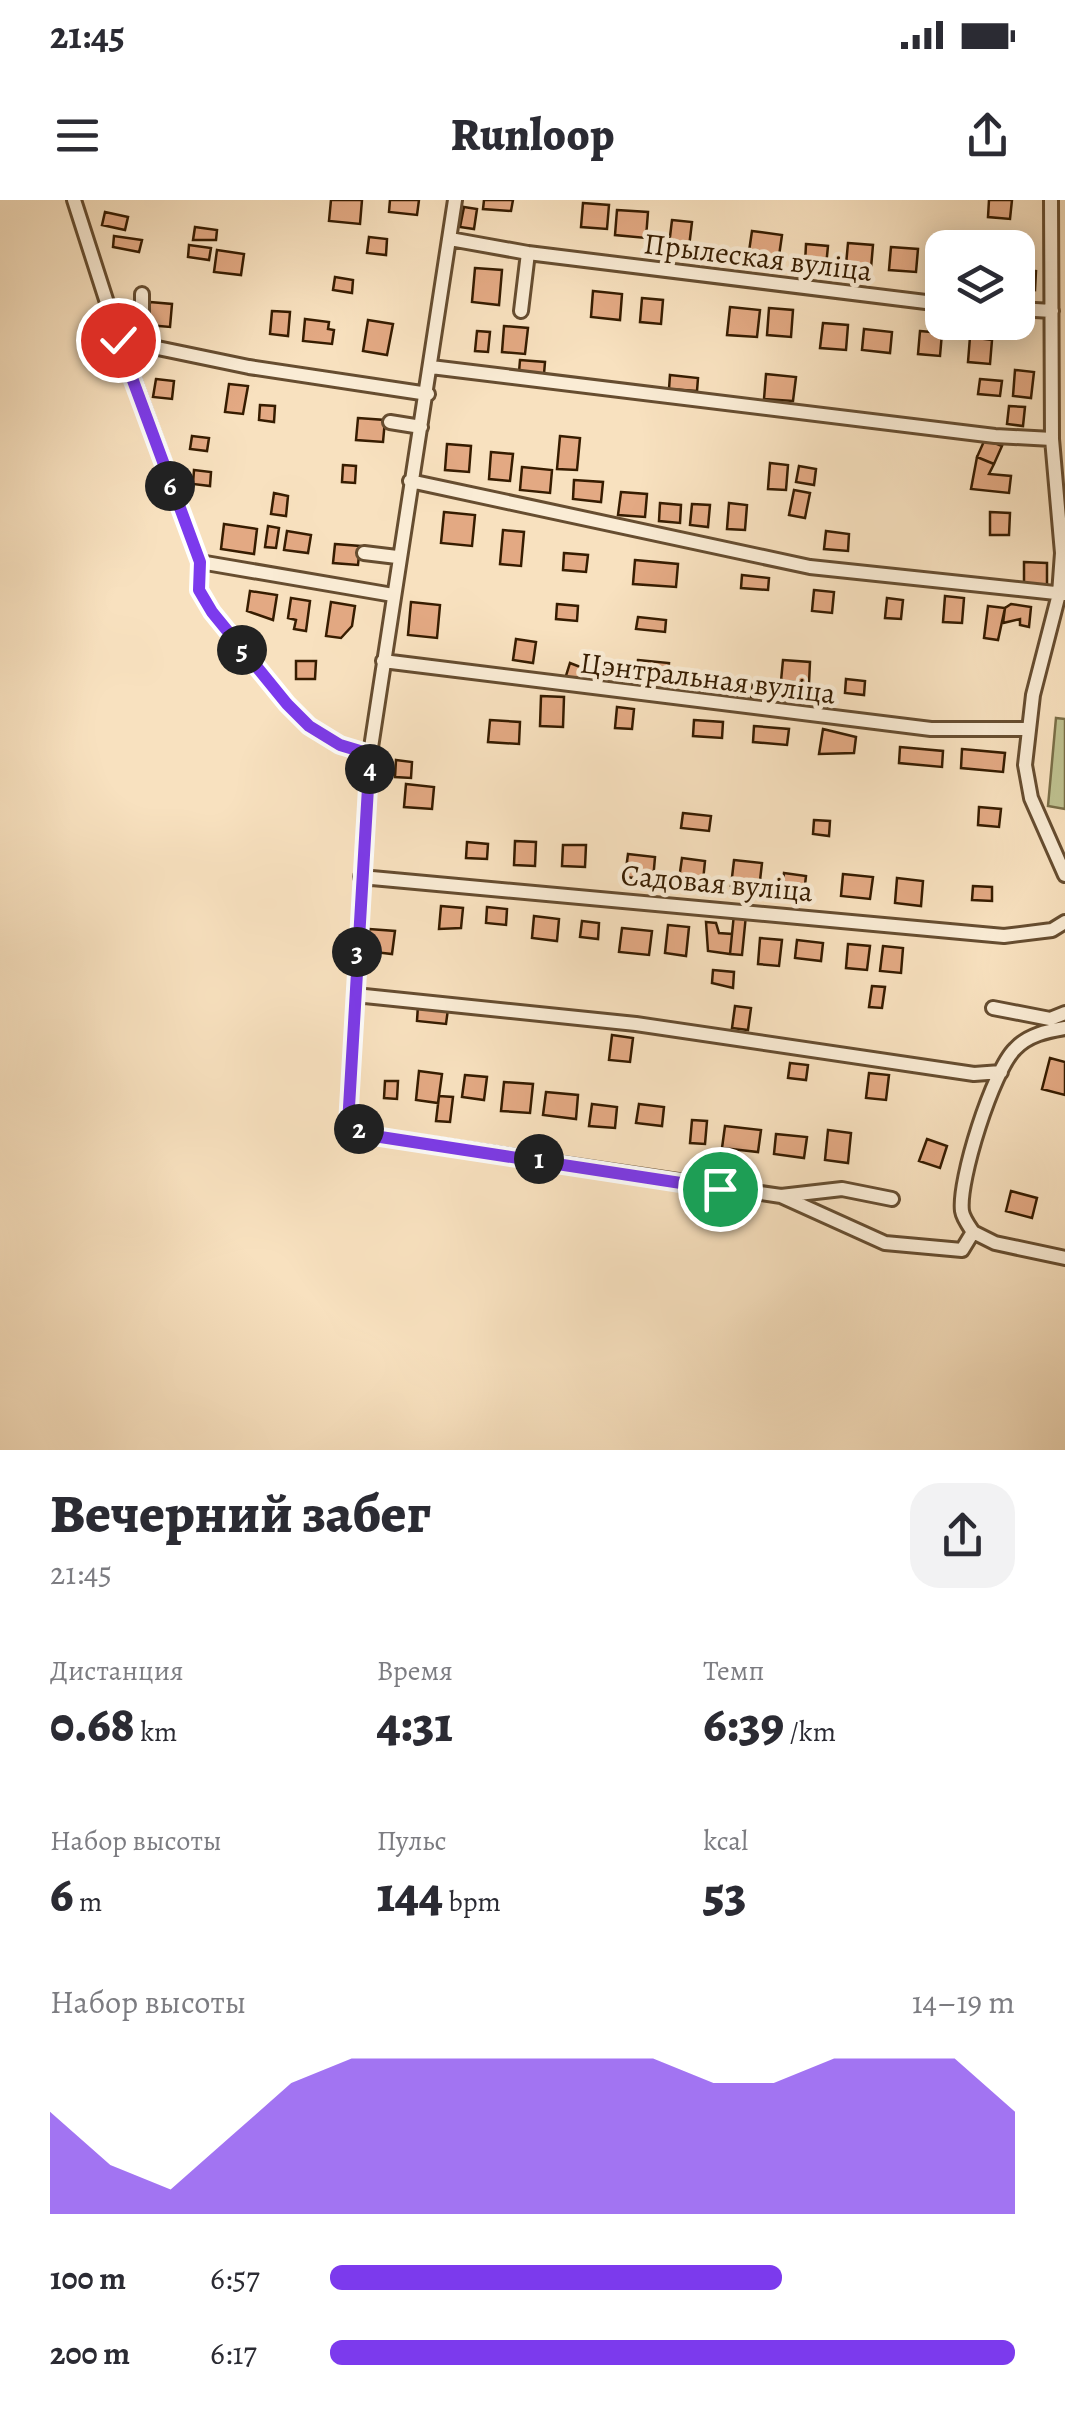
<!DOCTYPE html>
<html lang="ru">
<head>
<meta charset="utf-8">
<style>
  :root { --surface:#fff; --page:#f2f2f3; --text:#2b2b33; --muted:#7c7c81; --accent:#7c3aed }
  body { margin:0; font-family:Alegreya,serif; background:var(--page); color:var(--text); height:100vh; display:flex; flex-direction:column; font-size:38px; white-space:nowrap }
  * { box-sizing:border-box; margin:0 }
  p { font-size:32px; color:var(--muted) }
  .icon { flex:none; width:55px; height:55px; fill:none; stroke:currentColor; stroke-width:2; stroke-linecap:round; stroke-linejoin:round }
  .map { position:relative; height:1250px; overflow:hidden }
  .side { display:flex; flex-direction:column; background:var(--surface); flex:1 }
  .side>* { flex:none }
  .fabs { position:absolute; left:925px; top:30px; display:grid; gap:20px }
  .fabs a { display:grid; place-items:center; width:110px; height:110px; border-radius:20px; background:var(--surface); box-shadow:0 5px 25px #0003; font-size:50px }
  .pin { position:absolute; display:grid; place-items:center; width:85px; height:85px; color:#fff; margin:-42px; border:5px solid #fff; border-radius:50%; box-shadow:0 2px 10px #0007 }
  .km { position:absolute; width:50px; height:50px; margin:-25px; border-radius:50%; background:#222; color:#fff; font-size:28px; line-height:50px; text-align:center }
  .round { display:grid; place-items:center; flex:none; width:105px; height:105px; border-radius:30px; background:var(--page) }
  .headline { display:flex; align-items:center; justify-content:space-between; height:170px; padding:0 50px }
  h1 { font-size:55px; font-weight:800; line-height:75px }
  .stats { display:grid; grid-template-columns:repeat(3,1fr); gap:15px; height:170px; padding:10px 50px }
  .stats div { display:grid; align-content:center }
  .stats b { font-size:50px; font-weight:800 }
  .stats small { font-size:28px; font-weight:400 }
  .stats p { font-size:28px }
  .chart { height:280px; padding:20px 50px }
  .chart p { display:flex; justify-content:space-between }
  .chart svg { width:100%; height:180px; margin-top:10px; fill:var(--accent); opacity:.7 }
  ul { padding:0 50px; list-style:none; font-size:32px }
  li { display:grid; grid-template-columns:160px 120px 1fr; align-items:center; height:75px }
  li i { height:25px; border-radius:12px; background:var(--accent) }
  .status { display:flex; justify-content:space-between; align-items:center; height:70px; padding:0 50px; background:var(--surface); direction:ltr }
  .status svg { height:28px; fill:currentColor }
  header { display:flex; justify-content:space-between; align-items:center; height:130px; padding:0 50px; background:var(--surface); font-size:45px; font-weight:800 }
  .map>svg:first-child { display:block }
  .green { fill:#bfc291; stroke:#7a6f48; stroke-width:2.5 }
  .building { fill:#e3a983; stroke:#361c00; stroke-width:2.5 }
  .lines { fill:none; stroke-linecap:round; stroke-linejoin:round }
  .minor-casing { stroke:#664d30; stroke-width:18 }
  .minor { stroke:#faecd5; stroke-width:12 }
  .route-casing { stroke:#fff; stroke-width:20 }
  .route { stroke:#7c3aed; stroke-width:12 }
  .labels { text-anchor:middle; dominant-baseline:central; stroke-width:9; stroke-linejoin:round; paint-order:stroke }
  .street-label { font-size:30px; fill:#361c00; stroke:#faecd5 }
</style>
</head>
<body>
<div class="status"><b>21:45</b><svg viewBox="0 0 49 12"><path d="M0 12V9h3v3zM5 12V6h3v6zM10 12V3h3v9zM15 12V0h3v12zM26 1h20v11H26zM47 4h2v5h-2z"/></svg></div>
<header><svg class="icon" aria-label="menu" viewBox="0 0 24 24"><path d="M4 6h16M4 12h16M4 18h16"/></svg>Runloop<svg class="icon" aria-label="share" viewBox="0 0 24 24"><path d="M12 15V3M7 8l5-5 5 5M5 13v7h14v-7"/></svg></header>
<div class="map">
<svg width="1065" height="1250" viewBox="0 0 1065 1250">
  <rect width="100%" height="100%" fill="#f8e1bf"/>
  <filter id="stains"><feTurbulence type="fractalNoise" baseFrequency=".002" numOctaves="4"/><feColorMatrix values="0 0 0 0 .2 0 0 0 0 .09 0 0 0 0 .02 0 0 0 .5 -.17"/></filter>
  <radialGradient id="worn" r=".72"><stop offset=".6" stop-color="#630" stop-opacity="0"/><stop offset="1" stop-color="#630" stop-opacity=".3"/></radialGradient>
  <path class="green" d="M1056,518L1065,519V609L1048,606Z"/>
  <path class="building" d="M331,0H362L360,24L329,21Z
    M390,0H419L417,15L389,12Z
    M484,0H513L511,11L483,9Z
    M989,0H1012L1010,19L988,17Z
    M583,3L609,5L607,29L581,27Z
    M464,7L477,9L474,29L460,27Z
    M617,10L648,12L646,38L615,35Z
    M105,12L128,17L125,30L102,25Z
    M672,20L692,22L689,47L669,45Z
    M195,27L217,30L216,40H193Z
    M752,31L782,35L777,70L747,65Z
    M114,36L142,40L139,52L113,47Z
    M369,37L387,39L386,55L367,53Z
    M848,43L873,45L871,68L846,65Z
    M806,44L828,46L826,66L805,64Z
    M189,45L211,48L209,60L188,57Z
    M891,47L918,49L916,72L889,70Z
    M217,50L244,54L241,75L214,72Z
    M475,68L502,70L499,105L472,102Z
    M1018,69L1036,71L1035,90L1029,89L1028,95L1018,94Z
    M335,77L353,80L352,93L333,90Z
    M593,91L622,94L620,120L591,117Z
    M642,98L663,100L661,124L640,122Z
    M150,102L172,104L170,127L148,125Z
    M730,107L760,110L757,137L727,135Z
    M769,108L793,110L791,137L767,135Z
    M272,111L290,112L288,136L270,134Z
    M305,119L329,122L328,129L334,130L332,144L303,141Z
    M368,120L393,124L387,155L363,151Z
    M823,123L848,125L846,150L820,148Z
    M504,126L528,128L525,154L502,152Z
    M864,129L892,132L890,153L862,150Z
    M477,131L490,132L488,152L475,151Z
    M920,131L942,133L940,156L918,154Z
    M970,137L992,140L990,164L968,162Z
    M520,160L545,162L544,174L519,172Z
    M1015,170L1034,172L1031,198L1013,196Z
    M766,174L796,177L793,201L764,199Z
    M670,175L698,178L697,191L669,189Z
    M156,179L174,181L172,199L153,197Z
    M980,179L1002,181L1000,196L978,194Z
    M229,184L248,186L243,214L225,212Z
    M260,205L275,206L274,222L259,220Z
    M1009,206L1025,207L1023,226L1007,224Z
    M358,218L385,220L383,242L356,240Z
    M192,236L209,238L207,251L190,249Z
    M560,236L580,238L577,270L557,269Z
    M985,239L1002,246L994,264L977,257Z
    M447,244L471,246L469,272L445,270Z
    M491,252L513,254L510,281L489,279Z
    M977,257L994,264L989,274L1011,276L1009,293L971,289Z
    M770,263L788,265L786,290L768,289Z
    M343,265L356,266L355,283L342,282Z
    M799,266L816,269L814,285L796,282Z
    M522,267L552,270L550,293L520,290Z
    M194,270L211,272L210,286L193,284Z
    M574,280L603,282L601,302L573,299Z
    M794,290L810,293L805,318L789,315Z
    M621,292L647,294L645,317L618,315Z
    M274,293L288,296L286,316L271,314Z
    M660,303L681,305L680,323L659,321Z
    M729,303L747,305L745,330L727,329Z
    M692,304L710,305L708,327L690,325Z
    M444,312L475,315L472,346L441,343Z
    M990,312L1010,313L1009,335H990Z
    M224,324L257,329L254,354L221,349Z
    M268,326L279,328L276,348L265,347Z
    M503,330L524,332L521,366L500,364Z
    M287,331L311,335L308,353L284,350Z
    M826,331L849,334L848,351L824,349Z
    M335,344L360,346L358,365L333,363Z
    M564,353L588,355L586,372L563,370Z
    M635,360L678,364L676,387L633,384Z
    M1024,362L1047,363V387L1024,386Z
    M742,375L769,378L768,390L741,388Z
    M814,390L834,392L832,413L812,411Z
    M250,391L277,395L273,420L247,411Z
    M945,396L964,398L962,423L943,422Z
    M291,398L310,401L306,431L294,429L296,420L288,418Z
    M887,398L903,400L901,419L885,418Z
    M331,402L355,406L352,426L341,438L326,436Z
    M411,402L440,405L437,438L408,435Z
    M557,404L578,406L577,421L556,419Z
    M1011,404L1031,407L1029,427L1020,425V419L1003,423L1005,408Z
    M988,406L1005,408L998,440L984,438Z
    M638,417L666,420L665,432L636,429Z
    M516,439L536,442L533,463L513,460Z
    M638,460L669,463L667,483L636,480Z
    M783,460L810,462L809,483L781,481Z
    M296,461H316L315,479H296Z
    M570,463L588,470L583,485L565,479Z
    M846,479L865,481L864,495L845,493Z
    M753,482L772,484L769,509L750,507Z
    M787,488L813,491L811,510L785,508Z
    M541,496L564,497L563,527L540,526Z
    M617,507L634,509L632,529L615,528Z
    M490,520L520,522L519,544L488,542Z
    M694,520L723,522L722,538L693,536Z
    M754,526L789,529L787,545L753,542Z
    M823,529L856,537L854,553L819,554Z
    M900,547L943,551L942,567L899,563Z
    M962,549L1005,553L1003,572L961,568Z
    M396,560L412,562L411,578L395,577Z
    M406,584L434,587L432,609L404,607Z
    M979,607L1001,609L999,627L978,625Z
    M683,613L711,616L709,631L681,628Z
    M814,620L830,621L829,636L813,634Z
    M515,641L536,642L535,666L514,665Z
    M467,642L488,644L487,659L466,658Z
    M563,645H586L585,667L562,666Z
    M628,654L655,657L653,680L625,677Z
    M682,658L705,661L703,681L679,679Z
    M734,660L762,663L759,689L731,686Z
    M784,673L806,676L804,693L782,690Z
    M843,674L873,677L870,699L841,696Z
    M897,678L923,681L921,706L895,703Z
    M973,686L992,687V701L972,700Z
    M441,706L463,708L461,728L439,729Z
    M487,707L507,709L506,725L486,723Z
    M734,714L746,715L742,755L730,754Z
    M534,716L559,719L557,741L532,738Z
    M582,721L599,723L598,739L580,737Z
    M706,722L716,723L719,733L732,734L730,754L708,751Z
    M668,725L689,727L686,756L665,753Z
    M622,728L652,731L649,755L619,752Z
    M369,729L395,731L392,754L374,752L375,744L368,743Z
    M760,738L782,740L779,766L758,764Z
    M797,740L823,743L821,761L795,758Z
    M848,744L870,746L867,770L846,768Z
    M883,746L903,748L901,773L880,771Z
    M713,770L734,772L733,788L712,783Z
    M872,786L885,787L882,808L869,807Z
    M418,805L448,809L446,824L417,821Z
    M735,806L751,808L748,830L732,828Z
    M612,835L633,838L630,862L609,860Z
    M1050,858L1065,862V895L1042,889Z
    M790,863L808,865L806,880L788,878Z
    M419,871L442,874L438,903L416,900Z
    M869,873L889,875L886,900L866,898Z
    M465,875L487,877L484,900L462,897Z
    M385,881H398L397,899L384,898Z
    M504,882L533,884L530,913L501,911Z
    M546,892L578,895L576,919L543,915Z
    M439,896L453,897L450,922L436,921Z
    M592,904L617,907L615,928L589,926Z
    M639,904L664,907L662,926L636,923Z
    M692,920L707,921L705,944L690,943Z
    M725,926L761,930L758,952L722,948Z
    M828,930L851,933L848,963L825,960Z
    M776,934L807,937L804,958L774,954Z
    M927,939L947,946L940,968L919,961Z
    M1011,991L1037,998L1032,1018L1006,1011Z"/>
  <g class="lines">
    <g class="minor-casing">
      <path id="minor" d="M74,0L119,140L200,362L199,390L212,412L287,504L309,526L340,545L370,554
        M455,0L370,554L348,924L374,936L781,996L885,1043L962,1050L973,1032L995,1043L1065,1058
        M1051,0L1052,239L1062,353L1059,394L1033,495L1025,565L1031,598L1065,675
        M450,39L528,53L942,104
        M142,94V137L152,145
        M1018,109L1052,111
        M521,111L528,53
        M119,140L249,167L428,194
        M431,167L995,236L1052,239
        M390,222L421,227
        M410,281L810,367L1065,394
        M364,353L397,357
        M200,362L393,395
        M383,461L931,529H1028
        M361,677L1004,736L1052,730L1065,722
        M355,795L636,824L974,874L1001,872
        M993,808L1050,819L1065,813
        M781,996L842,989L892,999
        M973,1032C969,1026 963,1018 962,1011C958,981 993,870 1015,849C1028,835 1047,831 1065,828"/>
    </g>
    <use href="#minor" class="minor"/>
  </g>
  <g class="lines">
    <g class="route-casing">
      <path id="route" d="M118,140L200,362L199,390L212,412L287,504L309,526L340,545L370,554L348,924L374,936L720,989"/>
    </g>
    <use href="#route" class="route"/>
  </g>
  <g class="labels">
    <g class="street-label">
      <text transform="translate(758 57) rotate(7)">Прылеская вуліца</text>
      <text transform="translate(708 478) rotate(7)">Цэнтральная вуліца</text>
      <text transform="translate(717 683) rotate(5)">Садовая вуліца</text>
    </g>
  </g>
  <rect width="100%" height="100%" filter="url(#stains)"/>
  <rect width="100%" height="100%" fill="url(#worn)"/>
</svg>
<div class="fabs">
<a><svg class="icon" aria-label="layers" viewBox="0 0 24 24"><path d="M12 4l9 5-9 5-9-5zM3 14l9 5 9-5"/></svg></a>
</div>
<div class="pin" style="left:720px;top:989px;background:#1e9e55"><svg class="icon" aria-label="arrive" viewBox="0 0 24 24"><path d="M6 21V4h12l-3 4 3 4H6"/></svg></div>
<div class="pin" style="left:118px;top:140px;background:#d93025"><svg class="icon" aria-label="check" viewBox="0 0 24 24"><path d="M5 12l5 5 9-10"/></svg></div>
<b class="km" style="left:539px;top:959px">1</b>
<b class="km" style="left:359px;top:929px">2</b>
<b class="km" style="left:357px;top:752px">3</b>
<b class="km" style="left:370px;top:569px">4</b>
<b class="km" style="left:242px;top:450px">5</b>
<b class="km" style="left:170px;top:286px">6</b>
</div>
<section class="side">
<div class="headline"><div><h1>Вечерний забег</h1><p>21:45</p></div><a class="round"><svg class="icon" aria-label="share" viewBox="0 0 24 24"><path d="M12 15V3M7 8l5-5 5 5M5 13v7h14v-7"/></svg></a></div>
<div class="stats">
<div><p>Дистанция</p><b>0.68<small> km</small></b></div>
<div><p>Время</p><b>4:31</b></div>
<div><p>Темп</p><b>6:39<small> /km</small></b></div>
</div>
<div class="stats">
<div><p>Набор высоты</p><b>6<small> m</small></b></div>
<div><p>Пульс</p><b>144<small> bpm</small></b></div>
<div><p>kcal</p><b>53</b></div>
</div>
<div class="chart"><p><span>Набор высоты</span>14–19 m</p>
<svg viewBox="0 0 160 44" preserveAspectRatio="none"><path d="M0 44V19L10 32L20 38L30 25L40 12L50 6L60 6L70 6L80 6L90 6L100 6L110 12L120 12L130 6L140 6L150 6L160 19V44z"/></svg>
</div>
<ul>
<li><b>100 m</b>6:57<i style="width:66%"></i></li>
<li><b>200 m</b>6:17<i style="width:100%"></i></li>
</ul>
</section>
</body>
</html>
